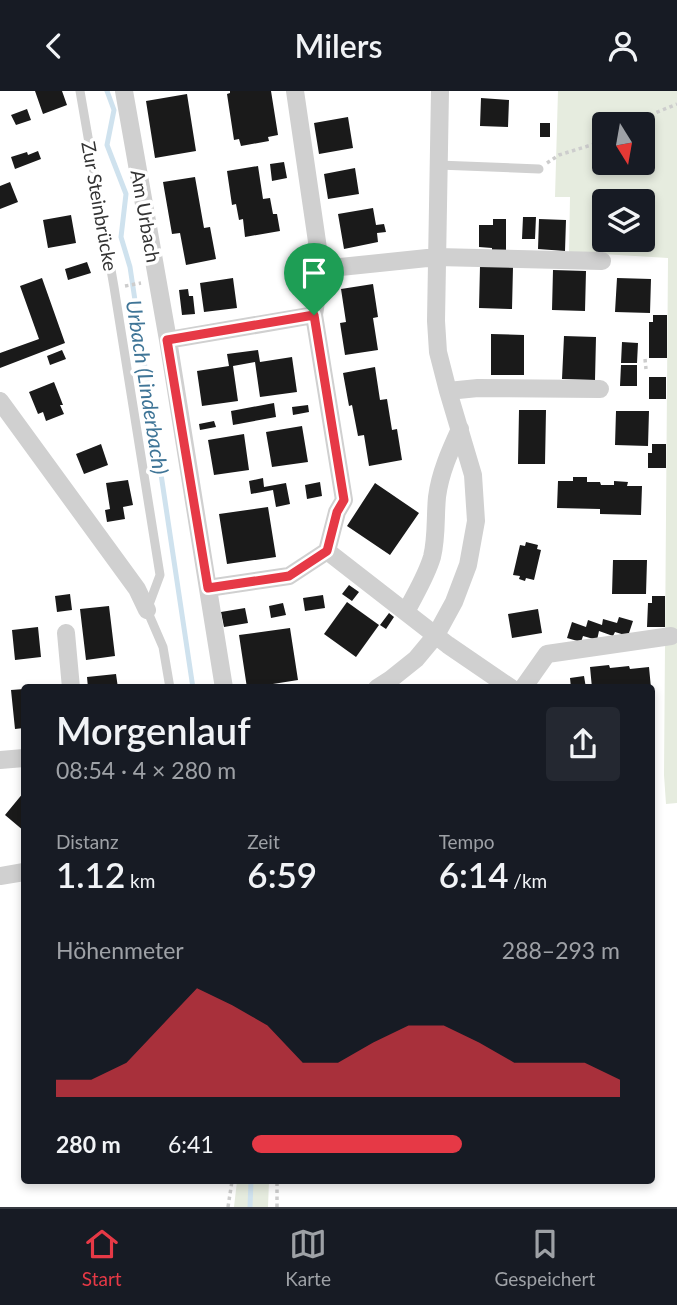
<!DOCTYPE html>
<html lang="de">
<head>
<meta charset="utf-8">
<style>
  :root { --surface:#171b24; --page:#242831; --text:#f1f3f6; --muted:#9ea1a6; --line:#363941; --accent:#e63946 }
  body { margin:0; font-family:Lato,sans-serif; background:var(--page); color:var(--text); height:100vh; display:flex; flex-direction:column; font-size:26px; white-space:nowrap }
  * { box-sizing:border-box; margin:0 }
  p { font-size:23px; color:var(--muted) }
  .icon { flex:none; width:38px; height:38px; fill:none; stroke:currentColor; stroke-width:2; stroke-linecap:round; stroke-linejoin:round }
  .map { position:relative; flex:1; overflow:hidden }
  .panel { position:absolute; left:21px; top:593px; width:634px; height:500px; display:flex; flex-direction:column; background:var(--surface); border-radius:7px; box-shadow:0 4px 10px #0003 }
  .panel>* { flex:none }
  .needle { width:46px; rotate:169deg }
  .fabs { position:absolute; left:592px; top:21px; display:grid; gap:14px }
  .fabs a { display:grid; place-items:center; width:63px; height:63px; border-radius:7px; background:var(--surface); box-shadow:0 4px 10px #0003; font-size:35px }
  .pin { position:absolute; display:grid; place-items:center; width:60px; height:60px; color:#fff; margin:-72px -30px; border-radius:50% 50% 50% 0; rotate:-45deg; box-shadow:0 0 7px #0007 }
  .pin .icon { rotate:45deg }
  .round { display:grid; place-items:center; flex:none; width:74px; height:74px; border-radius:7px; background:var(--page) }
  .overview { display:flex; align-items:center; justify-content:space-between; height:119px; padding:0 35px }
  h1 { font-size:38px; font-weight:600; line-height:52px }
  .metrics { display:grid; grid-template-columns:repeat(3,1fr); gap:10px; height:119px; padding:7px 35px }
  .metrics div { display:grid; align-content:center }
  .metrics b { font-size:35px; font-weight:600 }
  .metrics small { font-size:19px; font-weight:400 }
  .metrics p { font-size:19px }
  .chart { height:196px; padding:14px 35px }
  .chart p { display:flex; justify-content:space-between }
  .chart svg { width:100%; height:126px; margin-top:7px; fill:var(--accent); opacity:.7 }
  ul { padding:0 35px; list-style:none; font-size:23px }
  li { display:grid; grid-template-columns:112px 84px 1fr; align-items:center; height:52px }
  li i { height:18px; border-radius:9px; background:var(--accent) }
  header { display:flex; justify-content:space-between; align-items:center; height:91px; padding:0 35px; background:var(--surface); font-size:32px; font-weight:600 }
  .tab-bar { display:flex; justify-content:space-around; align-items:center; height:98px; border-top:2px solid var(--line); background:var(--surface); font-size:19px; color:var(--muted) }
  .tab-bar a { display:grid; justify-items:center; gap:4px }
  .tab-bar .on { color:var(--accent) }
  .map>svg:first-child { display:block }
  .green { fill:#e6ecdf; fill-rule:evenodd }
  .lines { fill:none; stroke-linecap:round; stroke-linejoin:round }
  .stream { stroke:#cfe2ee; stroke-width:5 }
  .building { fill:#1a1a1a }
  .path { stroke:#cdcdcd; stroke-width:3.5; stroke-dasharray:3.5 3.5; stroke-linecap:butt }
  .service { stroke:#d0d0d0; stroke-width:9 }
  .minor { stroke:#d0d0d0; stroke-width:18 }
  .route-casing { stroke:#fff; stroke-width:14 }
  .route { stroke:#e63946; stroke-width:9 }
  .labels { text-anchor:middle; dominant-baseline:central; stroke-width:7; stroke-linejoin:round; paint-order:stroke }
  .street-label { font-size:19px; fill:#333; stroke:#fff }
  .water-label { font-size:21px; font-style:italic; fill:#3f7597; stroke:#fff }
</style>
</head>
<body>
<header><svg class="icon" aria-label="back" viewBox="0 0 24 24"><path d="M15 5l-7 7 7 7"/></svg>Milers<svg class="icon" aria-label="person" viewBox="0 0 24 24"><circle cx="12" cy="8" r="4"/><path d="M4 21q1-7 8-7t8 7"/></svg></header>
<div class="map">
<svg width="677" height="1116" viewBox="0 0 677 1116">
  <rect width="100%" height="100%" fill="#fff"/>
  <path class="green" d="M558,0H677V712L666,713L664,684L668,167L569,161L570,106H555ZM604,33H642V72H604ZM604,110H642V149H604Z
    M237,1090H269L268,1116H234Z"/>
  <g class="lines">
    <path class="stream" d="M107,0L114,19L107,54L126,103L121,146L130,176L193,597
      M250,1116L251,1090"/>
  </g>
  <path class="building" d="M35,0H62L67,14L43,23Z
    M230,0H271L278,44L268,46L269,50L241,55L239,48L234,49L227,3L230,2Z
    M187,3L196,60L155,67L146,10Z
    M481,7L509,9L508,36L480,35Z
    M27,18L31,29L16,34L11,24Z
    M348,26L353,57L319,63L314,32Z
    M540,32H550V46H540Z
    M38,60L41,68L15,78L11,66L27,61L28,64Z
    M284,71L287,87L272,90L270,73Z
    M258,75L263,108L270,107L273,123H277L280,140L245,146L243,128L239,129L236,113L232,114L227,80Z
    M355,77L359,103L328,108L324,83Z
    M195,86L204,137L210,136L216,168L186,174L180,142L172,143L163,91Z
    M10,91L18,111L0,118V95Z
    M373,117L376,134L384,133L386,141L377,142L378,151L344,158L338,123Z
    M71,124L76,152L48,157L43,129Z
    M523,126H536L535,148H522Z
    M493,128H506V162H492V157L479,156V134H493Z
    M539,128L566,129L565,160L538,158Z
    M87,171L91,182L68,189L65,178Z
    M480,175L513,176L512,218L479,217Z
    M553,179L586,180L585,220L552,219Z
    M42,187L65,252L0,277V262L39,248L20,195Z
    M233,187L237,217L204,221L200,192Z
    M617,187L651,188L650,222L615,221Z
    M373,193L378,226L373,227L378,259L345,264L340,232L346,231L341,198Z
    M188,198L189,205H193L195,223L182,224L179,199Z
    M653,224H667V267H649V231H653Z
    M491,243L524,244V284H491Z
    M564,245L596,246L595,289L562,288Z
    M622,251L638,252L637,272H621Z
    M62,259L66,268L50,274L47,265Z
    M258,259L260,271L292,266L297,301L260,306L255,271L233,275L238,310L202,315L197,280L229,275L227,263Z
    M621,274H637V295H620Z
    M375,276L380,309L387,308L392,339L397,338L402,369L369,375L364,344L358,345L352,314L349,315L343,282Z
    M649,286H666V308H649Z
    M54,291L63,314H60L64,323L46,330L43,321L38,323L29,301Z
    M274,312L276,326L233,334L231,320Z
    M308,314L309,321L293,324L292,316Z
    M519,319H546L545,373H518Z
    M616,320H649L648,355L615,354Z
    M214,330L216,336L200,339L199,333Z
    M302,335L308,371L272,376L266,341Z
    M244,343L249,379L214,384L208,349Z
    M101,353L108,374L84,383L76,363Z
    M652,353H666V377H648V362H652Z
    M573,386H587V391H600L601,394H614V390L628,391L627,395H642L641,424L600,423V418L557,417L558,390H573Z
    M263,387L264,396L286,392L290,413L276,416L273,399L251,403L249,390Z
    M128,389L133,414L123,416L125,428L107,431L105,419L110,418L106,392Z
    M320,391L322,405L307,408L305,394Z
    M375,392L419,422L390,464L347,435Z
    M268,416L276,466L227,473L219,423Z
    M526,451L538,454L537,458L541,459L534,489L526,487L525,490L519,488L520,485L513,484L520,454L525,455Z
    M613,469H647L646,503H612Z
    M349,494L359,501L352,510L342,503Z
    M70,503L72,519L57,521L55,505Z
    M323,504L325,517L305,520L303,507Z
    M652,505H665V536H647L648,512H652Z
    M347,511L379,534L356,566L324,543Z
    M283,512L286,524L271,527L269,515Z
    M109,515L115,565L86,569L80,518Z
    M245,517L248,532L224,536L221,521Z
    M538,518L542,542L512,547L508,523Z
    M389,522L394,526L386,538L380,534Z
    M619,526L633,530L628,545L615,541L613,545L599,540L597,549L583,545L581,551L567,547L572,531L586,536L588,529L602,534L603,528L617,532Z
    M38,536L41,566L15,569L12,539Z
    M290,537L298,589L247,597L239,544Z
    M609,574L610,577L629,575L630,578L649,576L651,597H592L590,576Z
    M116,583L118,597H88L87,586Z
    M584,585L586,597H571L570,587Z
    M24,598V637L15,638L11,599Z
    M24,701V740L5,724Z"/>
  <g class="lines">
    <path class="path" d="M639,33L655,22L677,13
      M547,72L559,64L604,50
      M125,195L141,192
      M645,268L646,278
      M228,1116L232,1090
      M277,1116V1090"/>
    <path class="service" d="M80,0L114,196L160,484L147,519L163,556L170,597
      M438,74L539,78"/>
    <path class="minor" d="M124,0L168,249L224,597
      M321,178L437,166L602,170
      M168,249L314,224
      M448,300L478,297L600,298
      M0,310L137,498L147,519
      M327,460L448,554L511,597
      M208,497L289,485L327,460L337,421L344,409L314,224L321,178L295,0
      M406,521C415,503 426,486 432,466C437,446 435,426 437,406C440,382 450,360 460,338
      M66,542L71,597
      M377,597L391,588L416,568L436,544L454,511L468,474L476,430L473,384L448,300L438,261L436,230L440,0
      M523,597L547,563L671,545
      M0,669L24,667
      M0,785L24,781"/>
  </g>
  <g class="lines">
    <g class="route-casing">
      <path id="route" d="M314,224L344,409L337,421L327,460L289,485L208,497L167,249Z"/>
    </g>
    <use href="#route" class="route"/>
  </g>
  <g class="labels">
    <g class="street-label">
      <text transform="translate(100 115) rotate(80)">Zur Steinbrücke</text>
      <text transform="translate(146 125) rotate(80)">Am Urbach</text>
    </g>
    <g class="water-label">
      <text transform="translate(148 296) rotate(81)">Urbach (Linderbach)</text>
    </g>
  </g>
</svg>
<div class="fabs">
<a><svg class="needle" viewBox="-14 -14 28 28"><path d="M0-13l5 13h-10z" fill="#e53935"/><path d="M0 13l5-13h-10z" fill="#9ea1a6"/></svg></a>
<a><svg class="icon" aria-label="layers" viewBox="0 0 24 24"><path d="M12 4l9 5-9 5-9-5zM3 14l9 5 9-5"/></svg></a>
</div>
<div class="pin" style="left:314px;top:224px;background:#1e9e55"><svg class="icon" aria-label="arrive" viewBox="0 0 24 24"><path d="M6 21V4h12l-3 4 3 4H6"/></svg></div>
<section class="panel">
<div class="overview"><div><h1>Morgenlauf</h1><p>08:54 · 4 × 280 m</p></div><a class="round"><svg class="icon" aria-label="share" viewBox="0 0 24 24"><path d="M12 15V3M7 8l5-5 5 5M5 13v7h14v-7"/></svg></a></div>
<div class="metrics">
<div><p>Distanz</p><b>1.12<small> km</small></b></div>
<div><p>Zeit</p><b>6:59</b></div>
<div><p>Tempo</p><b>6:14<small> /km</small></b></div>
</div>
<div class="chart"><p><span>Höhenmeter</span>288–293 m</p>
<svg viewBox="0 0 160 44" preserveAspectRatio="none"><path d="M0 44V38L10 38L20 32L30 19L40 6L50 12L60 19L70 32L80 32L90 25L100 19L110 19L120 25L130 32L140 32L150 32L160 38V44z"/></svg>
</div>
<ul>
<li><b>280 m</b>6:41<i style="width:57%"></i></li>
</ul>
</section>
</div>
<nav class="tab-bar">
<a class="on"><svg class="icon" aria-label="home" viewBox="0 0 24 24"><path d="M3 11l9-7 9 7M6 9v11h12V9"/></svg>Start</a>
<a><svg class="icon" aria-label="map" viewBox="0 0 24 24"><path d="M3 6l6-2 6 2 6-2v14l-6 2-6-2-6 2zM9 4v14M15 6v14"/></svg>Karte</a>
<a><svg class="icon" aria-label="saved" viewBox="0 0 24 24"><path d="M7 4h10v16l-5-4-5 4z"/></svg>Gespeichert</a>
</nav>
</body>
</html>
